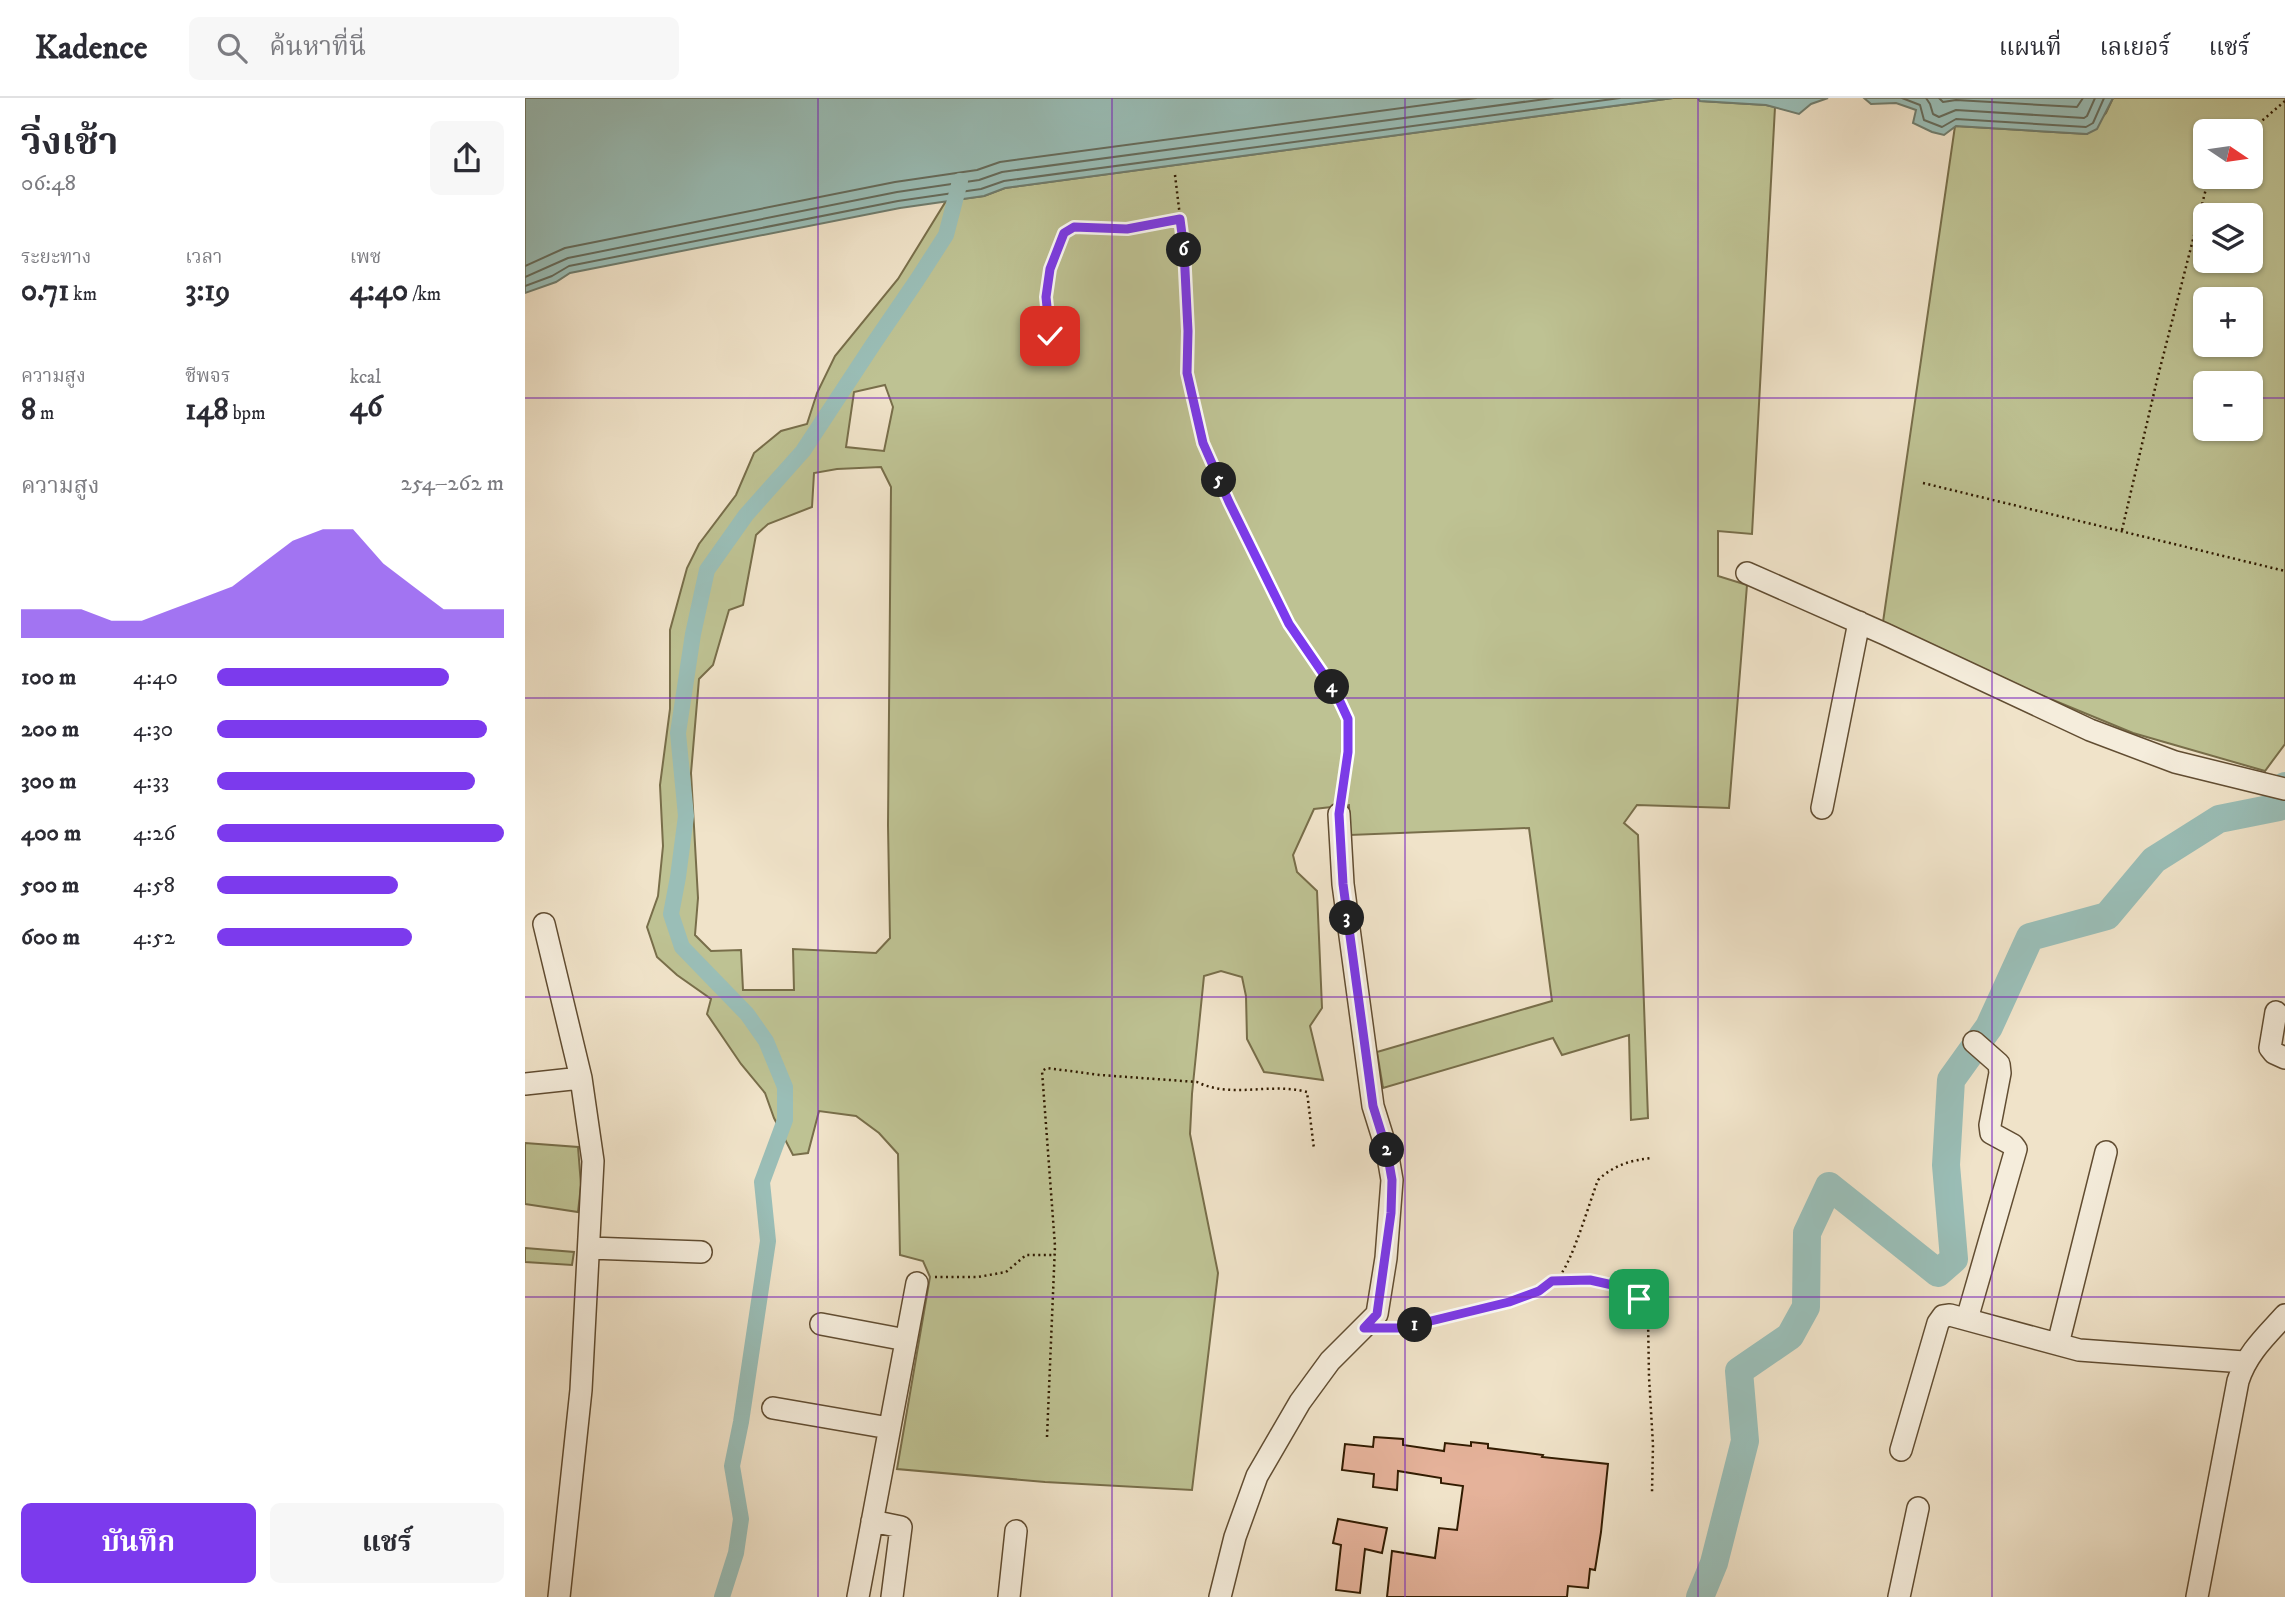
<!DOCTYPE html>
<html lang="th">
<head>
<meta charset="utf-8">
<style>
  :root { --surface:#fff; --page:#f7f7f7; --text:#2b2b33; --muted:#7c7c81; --line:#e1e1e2; --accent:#7c3aed }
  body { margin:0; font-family:"IM FELL DW Pica","Noto Serif Thai",serif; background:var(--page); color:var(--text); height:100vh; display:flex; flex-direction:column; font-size:26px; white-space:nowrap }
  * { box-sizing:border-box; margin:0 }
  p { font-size:23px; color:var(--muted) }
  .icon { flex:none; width:38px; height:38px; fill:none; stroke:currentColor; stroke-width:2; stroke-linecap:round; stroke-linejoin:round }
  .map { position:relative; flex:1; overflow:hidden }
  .side { display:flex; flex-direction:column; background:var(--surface); width:525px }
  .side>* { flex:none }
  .needle { width:46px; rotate:103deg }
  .controls { position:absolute; left:1668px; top:21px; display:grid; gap:14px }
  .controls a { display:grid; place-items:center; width:70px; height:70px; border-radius:10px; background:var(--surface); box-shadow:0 2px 5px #0004; font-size:35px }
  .pin { position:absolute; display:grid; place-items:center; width:60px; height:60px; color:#fff; margin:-30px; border-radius:14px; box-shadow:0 4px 10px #0006 }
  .km { position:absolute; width:35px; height:35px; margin:-18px; border-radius:50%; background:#222; color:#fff; font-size:19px; line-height:35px; text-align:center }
  .round { display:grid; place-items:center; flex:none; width:74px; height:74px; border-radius:10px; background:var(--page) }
  .summary { display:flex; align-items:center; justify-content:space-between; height:119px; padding:0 21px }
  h1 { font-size:38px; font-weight:700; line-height:52px }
  .figures { display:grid; grid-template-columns:repeat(3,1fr); gap:10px; height:119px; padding:7px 21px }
  .figures div { display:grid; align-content:center }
  .figures b { font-size:30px; font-weight:700 }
  .figures small { font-size:19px; font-weight:400 }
  .figures p { font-size:19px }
  .chart { height:196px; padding:14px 21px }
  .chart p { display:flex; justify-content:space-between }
  .chart svg { width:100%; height:126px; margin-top:7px; fill:var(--accent); opacity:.7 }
  .primary-button { display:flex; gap:14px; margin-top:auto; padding:14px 21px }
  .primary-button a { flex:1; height:80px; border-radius:10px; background:var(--accent); color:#fff; font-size:28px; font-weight:700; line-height:80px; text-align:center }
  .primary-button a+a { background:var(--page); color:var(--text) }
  ul { padding:0 21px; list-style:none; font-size:23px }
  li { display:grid; grid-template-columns:112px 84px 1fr; align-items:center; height:52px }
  li i { height:18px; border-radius:9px; background:var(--accent) }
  header { display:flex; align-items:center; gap:42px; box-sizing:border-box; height:98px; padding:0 35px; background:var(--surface); border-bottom:2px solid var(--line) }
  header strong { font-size:33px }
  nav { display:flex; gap:38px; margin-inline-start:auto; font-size:24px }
  .search { width:490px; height:63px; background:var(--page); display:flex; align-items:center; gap:18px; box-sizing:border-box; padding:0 24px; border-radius:10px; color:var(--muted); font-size:26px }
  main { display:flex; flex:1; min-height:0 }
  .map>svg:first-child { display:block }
  .green { fill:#bec293; stroke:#786e4a; stroke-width:2; fill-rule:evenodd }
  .water { fill:#9abeb7; stroke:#707d6e; stroke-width:2 }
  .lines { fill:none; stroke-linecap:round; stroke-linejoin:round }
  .shore { stroke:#666c5c; stroke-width:2 }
  .canal { stroke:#9abeb7; stroke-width:16 }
  .river { stroke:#9abeb7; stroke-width:28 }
  .building { fill:#e5b29a; stroke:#311b00; stroke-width:2 }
  .minor-casing { stroke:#614d32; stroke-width:24 }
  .path { stroke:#311b00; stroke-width:2.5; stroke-dasharray:2 3.5; stroke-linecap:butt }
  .minor { stroke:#f5eddc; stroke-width:21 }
  .route-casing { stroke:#fff; stroke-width:14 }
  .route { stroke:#7c3aed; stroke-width:9 }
  .grid { fill:none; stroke:#7b2cbf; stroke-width:2; stroke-opacity:0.55 }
</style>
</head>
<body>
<header>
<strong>Kadence</strong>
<div class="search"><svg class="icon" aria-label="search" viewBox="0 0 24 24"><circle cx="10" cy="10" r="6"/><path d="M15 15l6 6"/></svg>ค้นหาที่นี่</div>
<nav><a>แผนที่</a><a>เลเยอร์</a><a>แชร์</a></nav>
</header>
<main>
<section class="side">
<div class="summary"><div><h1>วิ่งเช้า</h1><p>06:48</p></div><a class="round"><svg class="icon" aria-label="share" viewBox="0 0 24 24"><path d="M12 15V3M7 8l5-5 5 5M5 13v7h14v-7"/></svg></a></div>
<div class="figures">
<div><p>ระยะทาง</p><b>0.71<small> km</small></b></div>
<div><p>เวลา</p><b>3:19</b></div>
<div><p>เพซ</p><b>4:40<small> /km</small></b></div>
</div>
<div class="figures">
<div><p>ความสูง</p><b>8<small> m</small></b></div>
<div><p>ชีพจร</p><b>148<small> bpm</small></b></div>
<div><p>kcal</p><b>46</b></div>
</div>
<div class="chart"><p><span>ความสูง</span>254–262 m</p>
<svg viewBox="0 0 160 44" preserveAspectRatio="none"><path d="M0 44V34L10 34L20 34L30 38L40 38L50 34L60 30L70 26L80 18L90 10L100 6L110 6L120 18L130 26L140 34L150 34L160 34V44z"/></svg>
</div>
<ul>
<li><b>100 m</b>4:40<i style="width:81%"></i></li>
<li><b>200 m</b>4:30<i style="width:94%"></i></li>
<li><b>300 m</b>4:33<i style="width:90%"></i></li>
<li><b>400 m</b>4:26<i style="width:100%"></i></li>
<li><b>500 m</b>4:58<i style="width:63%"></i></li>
<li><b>600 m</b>4:52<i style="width:68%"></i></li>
</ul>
<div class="primary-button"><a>บันทึก</a><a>แชร์</a></div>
</section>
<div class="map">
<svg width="1760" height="1499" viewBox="0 0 1760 1499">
  <rect width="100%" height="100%" fill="#f0e3c9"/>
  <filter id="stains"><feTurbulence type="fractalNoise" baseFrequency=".00286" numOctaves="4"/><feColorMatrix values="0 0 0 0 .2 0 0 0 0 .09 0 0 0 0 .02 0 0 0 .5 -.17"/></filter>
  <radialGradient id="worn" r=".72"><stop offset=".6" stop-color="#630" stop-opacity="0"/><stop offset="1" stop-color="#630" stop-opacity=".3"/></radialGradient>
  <path class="green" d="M1148,0H1173L1175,3L1241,7L1250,9L1227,436L1193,433V478L1222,487L1204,710L1112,707L1099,725L1113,737L1123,1020L1106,1022L1104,937L1037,957L1028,940L858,990L852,954L1027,903L1004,730L825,737L824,707L789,711L768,757L772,774L792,793L797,910L785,928L798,982L739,974L722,941L721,898L717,879L696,873L679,878L667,996L665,1036L693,1175L667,1392L520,1384L372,1371L405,1179L398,1163L375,1157L373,1056L354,1035L331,1018L294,1013L283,1055L268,1057L249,1020L240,995L216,966L182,916L186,901L152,877L132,859L122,829L133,798L138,748L135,687L145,611V532L162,470L174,446L211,397L229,355L256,333L282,326L292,295L310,258L373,181L421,103L459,98L480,90ZM360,287L368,309L359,353L321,349L329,294ZM356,369L366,389L363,727L365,840L351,855L268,851L269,892H218L216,852L186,853L170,837L173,800L166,675L174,581L188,567L204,512L218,507L231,437L243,426L287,409L289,375L312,371Z
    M1588,0H1760V646L1740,673L1608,635L1436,564L1358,524L1430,28L1562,36L1581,15ZM1680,33H1726V79H1680ZM1680,117H1726V163H1680ZM1680,201H1726V247H1680ZM1680,285H1726V331H1680Z
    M0,1045L53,1049L56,1087L53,1114L0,1106Z
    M0,1150L49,1154L47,1167L0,1164Z"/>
  <path class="water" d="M0,0H1148L480,90L459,98L375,110L45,175L31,184L0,195Z
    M1173,0H1303L1286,6L1274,16L1241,7L1175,3Z
    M1339,0H1588L1572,31L1562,36L1431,28L1419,37L1407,34L1388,25L1391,12L1371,5L1346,6Z"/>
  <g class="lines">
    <path class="shore" d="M1377,0L1395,7L1399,22L1417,29L1431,21L1561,29L1568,25L1579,0
      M1401,0L1405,6L1408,16L1414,19L1431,12L1559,20L1562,18L1570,0
      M1414,0L1418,4L1431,2L1552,9L1558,0
      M0,168L40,150L370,84L452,72L475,64L951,0
      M0,179L43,160L372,94L454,82L477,74L1028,0
      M0,188L27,178L44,168L373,103L456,91L479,83L1095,0"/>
    <path class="canal" d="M197,1499L211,1455L216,1421L207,1368L216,1324L243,1143L237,1084L260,1022V989L241,943L222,916L157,849L146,816L153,779L161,718L153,635L168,536L182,472L221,417L278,353L349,245L392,182L421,137L435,83"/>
    <path class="river" d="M1175,1499L1189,1465L1220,1343L1214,1273L1265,1238L1281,1209L1282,1135L1304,1088L1413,1175L1429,1161L1421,1067L1426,982L1464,929L1505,839L1582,818L1629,762L1694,721L1754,709L1760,688"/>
  </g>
  <path class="building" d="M849,1339L878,1341V1347L919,1353L920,1345L946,1348V1344L963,1346V1350L1018,1357L1017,1359L1083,1366L1076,1434L1070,1472L1065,1471L1063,1490L1043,1488L1042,1499H862L867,1453L910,1460L914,1430L932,1432L938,1388L916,1385V1380L873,1373L872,1392L848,1389L849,1376L817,1372L820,1346L848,1349Z
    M813,1421L862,1430L857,1455L840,1451L835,1495L811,1492L816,1447L808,1445Z"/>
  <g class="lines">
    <g class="minor-casing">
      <path id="minor" d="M1222,475L1360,536L1565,632L1650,664L1760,691
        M1297,710L1334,524
        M19,826L56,980L68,1063L56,1292L34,1499
        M1751,914L1745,950L1749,955L1760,960
        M0,986L56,980
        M65,1150L176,1154
        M1442,1221L1491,1051L1488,1047L1466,1035L1465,1027L1475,975L1474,966L1449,944
        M296,1226L381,1242
        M1533,1246L1581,1054
        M248,1310L364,1330
        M1376,1352L1413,1225L1418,1218L1425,1217L1554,1252L1719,1264
        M347,1423L376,1429L367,1499
        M333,1499L392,1185
        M484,1499L491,1433
        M695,1499L710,1439L732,1378L775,1304L805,1263L852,1216L861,1160L867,1082L862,1053L848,1008L818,786L814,716
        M1374,1499L1393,1410
        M1672,1499L1713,1283C1722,1255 1741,1238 1760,1217"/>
    </g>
    <path class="path" d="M1725,33L1760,3
      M650,77L659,152L663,233L662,275L678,345L704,404L764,526L810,593L823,621V654L817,699
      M525,238L521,199L525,171L539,135L549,129L602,131L655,121
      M1398,385L1760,473
      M1597,432L1632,282L1684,79
      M410,1179H453L481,1174L501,1157H530
      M1030,1183L1065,1182L1092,1188L1114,1201L1123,1221L1124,1279L1128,1347L1127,1394
      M862,1230H877C919,1220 1006,1207 1035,1177C1047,1164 1065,1103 1073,1082C1089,1067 1106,1062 1128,1060
      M522,1339L530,1148L517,973L522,970L575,977L672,984C707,1001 745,984 782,994L789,1051"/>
    <use href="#minor" class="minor"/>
  </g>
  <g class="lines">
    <g class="route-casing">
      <path id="route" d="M525,238L521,199L525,171L539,135L549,129L602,131L655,121L659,152L663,233L662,275L678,345L704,404L764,526L810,593L823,621V654L814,716L818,786L848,1008L862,1053L867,1082L866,1115L852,1216L839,1230H877L984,1204L1014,1193L1027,1183L1065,1182L1092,1188L1114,1201"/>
    </g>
    <use href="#route" class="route"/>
  </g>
  <path class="grid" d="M293,0V1499M587,0V1499M880,0V1499M1173,0V1499M1467,0V1499M0,300H1680M1726,300H1760M0,600H1760M0,899H1760M0,1199H1760"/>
  <rect width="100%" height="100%" filter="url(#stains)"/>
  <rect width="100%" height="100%" fill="url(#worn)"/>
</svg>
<div class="controls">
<a><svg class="needle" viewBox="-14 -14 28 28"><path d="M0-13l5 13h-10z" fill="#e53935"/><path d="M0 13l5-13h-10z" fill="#7c7c81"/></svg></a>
<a><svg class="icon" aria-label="layers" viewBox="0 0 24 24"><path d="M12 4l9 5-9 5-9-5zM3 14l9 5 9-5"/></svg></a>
<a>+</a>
<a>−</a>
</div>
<div class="pin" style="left:1114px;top:1201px;background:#1e9e55"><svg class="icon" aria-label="arrive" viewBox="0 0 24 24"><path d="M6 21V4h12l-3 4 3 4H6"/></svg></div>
<div class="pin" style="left:525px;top:238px;background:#d93025"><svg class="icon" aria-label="check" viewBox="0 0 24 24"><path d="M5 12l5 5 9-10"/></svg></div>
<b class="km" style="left:890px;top:1227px">1</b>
<b class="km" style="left:862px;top:1052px">2</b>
<b class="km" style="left:822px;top:820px">3</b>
<b class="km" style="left:807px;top:589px">4</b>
<b class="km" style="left:694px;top:382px">5</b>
<b class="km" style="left:659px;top:152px">6</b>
</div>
</main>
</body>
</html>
